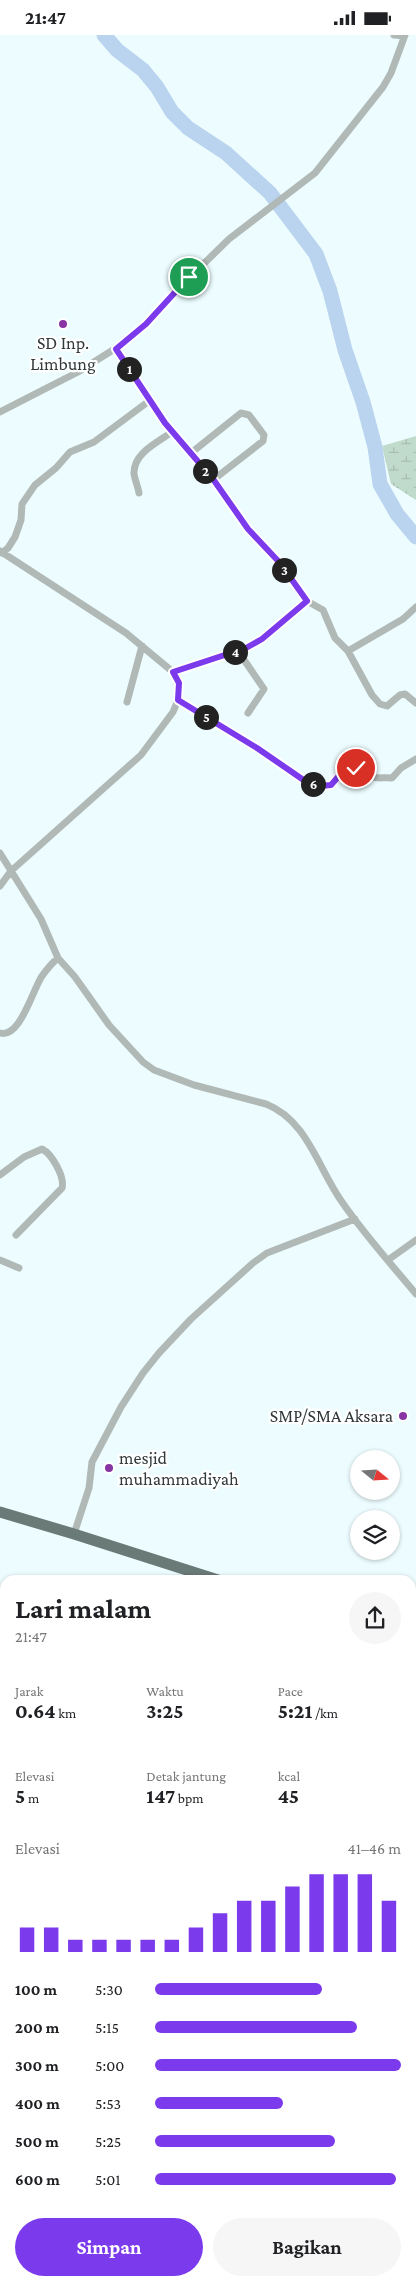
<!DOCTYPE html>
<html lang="id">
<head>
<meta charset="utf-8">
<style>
  :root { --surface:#fff; --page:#f6f6f6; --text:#202124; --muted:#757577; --accent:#7c3aed }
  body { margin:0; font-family:"Crimson Pro",serif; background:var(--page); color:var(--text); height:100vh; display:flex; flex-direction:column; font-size:19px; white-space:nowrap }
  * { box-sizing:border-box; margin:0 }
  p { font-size:16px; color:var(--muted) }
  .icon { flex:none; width:28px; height:28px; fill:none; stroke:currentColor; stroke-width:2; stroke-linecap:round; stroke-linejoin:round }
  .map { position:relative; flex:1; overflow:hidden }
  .details { position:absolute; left:0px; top:1540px; width:416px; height:711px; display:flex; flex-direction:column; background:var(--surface); border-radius:15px 15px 0 0; box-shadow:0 1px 4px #0004 }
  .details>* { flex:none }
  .needle { width:32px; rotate:108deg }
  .tools { position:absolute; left:350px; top:1415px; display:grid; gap:10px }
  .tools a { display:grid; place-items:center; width:50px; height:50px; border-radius:50%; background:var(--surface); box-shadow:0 1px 4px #0004; font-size:25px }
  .pin { position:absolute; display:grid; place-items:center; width:42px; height:42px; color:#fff; margin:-21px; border:2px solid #fff; border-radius:50%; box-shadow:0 1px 5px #0007 }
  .km { position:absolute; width:25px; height:25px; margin:-12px; border-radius:50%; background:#222; color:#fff; font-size:14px; line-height:25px; text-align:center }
  .round { display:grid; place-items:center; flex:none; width:52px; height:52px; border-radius:26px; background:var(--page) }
  .overview { display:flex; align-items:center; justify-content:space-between; height:85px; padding:0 15px }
  h1 { font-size:28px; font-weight:700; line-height:38px }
  .figures { display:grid; grid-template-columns:repeat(3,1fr); gap:8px; height:85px; padding:5px 15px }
  .figures div { display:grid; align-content:center }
  .figures b { font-size:21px; font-weight:700 }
  .figures small { font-size:14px; font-weight:400 }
  .figures p { font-size:14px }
  .chart { height:140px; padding:10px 15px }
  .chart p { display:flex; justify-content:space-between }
  .chart svg { width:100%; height:90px; margin-top:5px; stroke:var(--accent); stroke-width:6 }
  .button { display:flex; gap:10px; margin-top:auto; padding:10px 15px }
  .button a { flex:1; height:58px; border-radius:30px; background:var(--accent); color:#fff; font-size:20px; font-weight:700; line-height:58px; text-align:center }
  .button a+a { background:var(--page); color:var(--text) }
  ul { padding:0 15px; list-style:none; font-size:16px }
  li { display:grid; grid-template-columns:80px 60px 1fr; align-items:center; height:38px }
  li i { height:12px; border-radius:6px; background:var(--accent) }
  .status { display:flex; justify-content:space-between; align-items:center; height:35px; padding:0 25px; background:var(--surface); direction:ltr }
  .status svg { height:14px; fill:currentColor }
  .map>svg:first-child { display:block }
  .wetland { fill:url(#wetland-marsh) }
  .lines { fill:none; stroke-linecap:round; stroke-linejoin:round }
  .canal { stroke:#bad3ee; stroke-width:9 }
  .river { stroke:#bad3ee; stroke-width:15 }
  .minor { stroke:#b1b9b7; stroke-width:7 }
  .trunk { stroke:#6a7a76; stroke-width:11 }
  .route-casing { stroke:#fff; stroke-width:10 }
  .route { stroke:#7c3aed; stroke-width:6 }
  .poi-dot { fill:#8834a2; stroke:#fff; stroke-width:2 }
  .labels { text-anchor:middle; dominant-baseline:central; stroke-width:4.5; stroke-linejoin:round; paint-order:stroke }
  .poi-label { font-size:18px; fill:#31393a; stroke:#fff }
</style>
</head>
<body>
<div class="status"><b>21:47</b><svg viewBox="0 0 49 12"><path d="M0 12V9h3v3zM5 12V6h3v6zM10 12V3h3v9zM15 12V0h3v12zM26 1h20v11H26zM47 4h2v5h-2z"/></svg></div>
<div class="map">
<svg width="416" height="2251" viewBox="0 0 416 2251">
  <defs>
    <pattern id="wetland-marsh" width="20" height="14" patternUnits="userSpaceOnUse" patternTransform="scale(1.25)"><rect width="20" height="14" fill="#c0dbcc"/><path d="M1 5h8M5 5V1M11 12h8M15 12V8" fill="none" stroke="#a5bdb0"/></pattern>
  </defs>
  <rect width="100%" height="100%" fill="#edfdff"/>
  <path class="wetland" d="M416,401V465L391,449L382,411Z"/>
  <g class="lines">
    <path class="canal" d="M411,1647L416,1646
      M0,1679H5
      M0,1918L5,1938
      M97,2246L98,2251"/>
    <path class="river" d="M104,0L117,15L143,35L157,52L172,77L188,93L226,118L270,158L316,219L330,256L345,315L363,367L375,412L380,449L397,479L416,502"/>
    <path class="minor" d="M394,0L404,1
      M116,314L165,388L213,445L248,493L280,528L299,557L307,566L323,575L335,603L348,616L372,660L380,669L387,671L400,660L405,659L416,668
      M0,377L78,337L124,308L146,289L181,251L229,204L315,138L383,52L391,38L405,0
      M191,418L241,378L249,380L264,400L263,406L213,445
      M139,458C138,452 135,445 134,439C133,418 158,407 172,397
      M0,516L126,598L173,637L179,648L178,665L173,677L141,720L11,836L0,851
      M2,518L8,513L15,502L21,485L22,469L35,450L56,433L70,417L94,407L149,366
      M238,616L264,654L248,678
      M348,616L403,584L416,572
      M173,637L246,613L262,604L307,566
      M178,665L257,713L305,746L320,751L331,750C353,727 344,730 372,742C378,744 385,742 392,743L401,733L416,724
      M127,667L142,611
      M0,818L41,884L58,923L75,942L109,990L143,1027L154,1035L194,1050L266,1069C307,1085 318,1133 342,1167C364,1199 391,1229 416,1259
      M0,998C20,1004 33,954 42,941C47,934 52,928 58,923
      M0,1140L24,1122L42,1114C52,1119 65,1142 62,1153L16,1200
      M0,1225L19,1233
      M388,1225L416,1205
      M74,1499L89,1453L92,1427L121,1372L143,1338L159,1318L191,1284L253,1228L267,1218L355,1184
      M411,1658L416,1657
      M0,1691L5,1690
      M0,1727L5,1734
      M411,1741L416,1738
      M0,1852L5,1872
      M0,2196L5,2190
      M85,2246L86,2251
      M116,2246L118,2251
      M180,2246L181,2251"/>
    <path class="trunk" d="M0,1477L74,1499L218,1545
      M411,1605L416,1607"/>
  </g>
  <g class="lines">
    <g class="route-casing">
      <path id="route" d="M189,242L146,289L116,314L165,388L213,444L248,494L280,528L307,566L262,604L246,613L173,637L179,648L178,665L257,713L305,746L320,751L331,750L344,735L356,733"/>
    </g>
    <use href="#route" class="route"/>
  </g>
  <g class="poi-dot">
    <circle cx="63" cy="289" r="5"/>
    <circle cx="403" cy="1381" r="5"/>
    <circle cx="109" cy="1433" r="5"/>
  </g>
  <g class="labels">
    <g class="poi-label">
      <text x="63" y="308">SD Inp.<tspan x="63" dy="21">Limbung</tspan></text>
      <text x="393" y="1381" text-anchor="end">SMP/SMA Aksara</text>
      <text x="119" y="1423" text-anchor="start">mesjid<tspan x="119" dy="21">muhammadiyah</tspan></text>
    </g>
  </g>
</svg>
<div class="tools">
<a><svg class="needle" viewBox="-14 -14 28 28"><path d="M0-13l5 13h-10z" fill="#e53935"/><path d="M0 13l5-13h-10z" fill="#757577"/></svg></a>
<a><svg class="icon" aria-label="layers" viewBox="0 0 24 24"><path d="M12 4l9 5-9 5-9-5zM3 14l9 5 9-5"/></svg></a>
</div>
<div class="pin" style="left:189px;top:242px;background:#1e9e55"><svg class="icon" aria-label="arrive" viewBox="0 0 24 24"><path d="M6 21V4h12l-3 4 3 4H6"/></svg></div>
<div class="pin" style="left:356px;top:733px;background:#d93025"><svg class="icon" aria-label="check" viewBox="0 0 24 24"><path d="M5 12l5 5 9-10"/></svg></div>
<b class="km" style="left:129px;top:334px">1</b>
<b class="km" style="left:205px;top:436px">2</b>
<b class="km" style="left:284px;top:535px">3</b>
<b class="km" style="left:235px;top:617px">4</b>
<b class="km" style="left:206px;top:682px">5</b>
<b class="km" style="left:313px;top:749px">6</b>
<section class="details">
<div class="overview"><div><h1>Lari malam</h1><p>21:47</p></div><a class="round"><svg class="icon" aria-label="share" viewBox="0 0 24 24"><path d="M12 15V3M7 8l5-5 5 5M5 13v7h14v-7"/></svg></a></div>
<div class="figures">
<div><p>Jarak</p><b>0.64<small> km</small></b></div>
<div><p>Waktu</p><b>3:25</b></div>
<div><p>Pace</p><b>5:21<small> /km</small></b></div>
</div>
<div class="figures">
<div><p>Elevasi</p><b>5<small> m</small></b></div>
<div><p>Detak jantung</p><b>147<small> bpm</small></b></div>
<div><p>kcal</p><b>45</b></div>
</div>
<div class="chart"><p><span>Elevasi</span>41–46 m</p>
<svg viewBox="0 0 160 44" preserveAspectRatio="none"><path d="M5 44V32M15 44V32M25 44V38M35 44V38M45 44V38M55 44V38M65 44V38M75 44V32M85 44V25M95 44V19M105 44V19M115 44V12M125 44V6M135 44V6M145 44V6M155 44V19"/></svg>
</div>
<ul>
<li><b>100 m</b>5:30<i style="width:68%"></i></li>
<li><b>200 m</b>5:15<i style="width:82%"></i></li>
<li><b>300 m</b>5:00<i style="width:100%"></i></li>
<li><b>400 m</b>5:53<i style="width:52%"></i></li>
<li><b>500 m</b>5:25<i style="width:73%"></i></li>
<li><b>600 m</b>5:01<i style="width:98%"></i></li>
</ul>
<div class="button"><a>Simpan</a><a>Bagikan</a></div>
</section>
</div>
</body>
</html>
